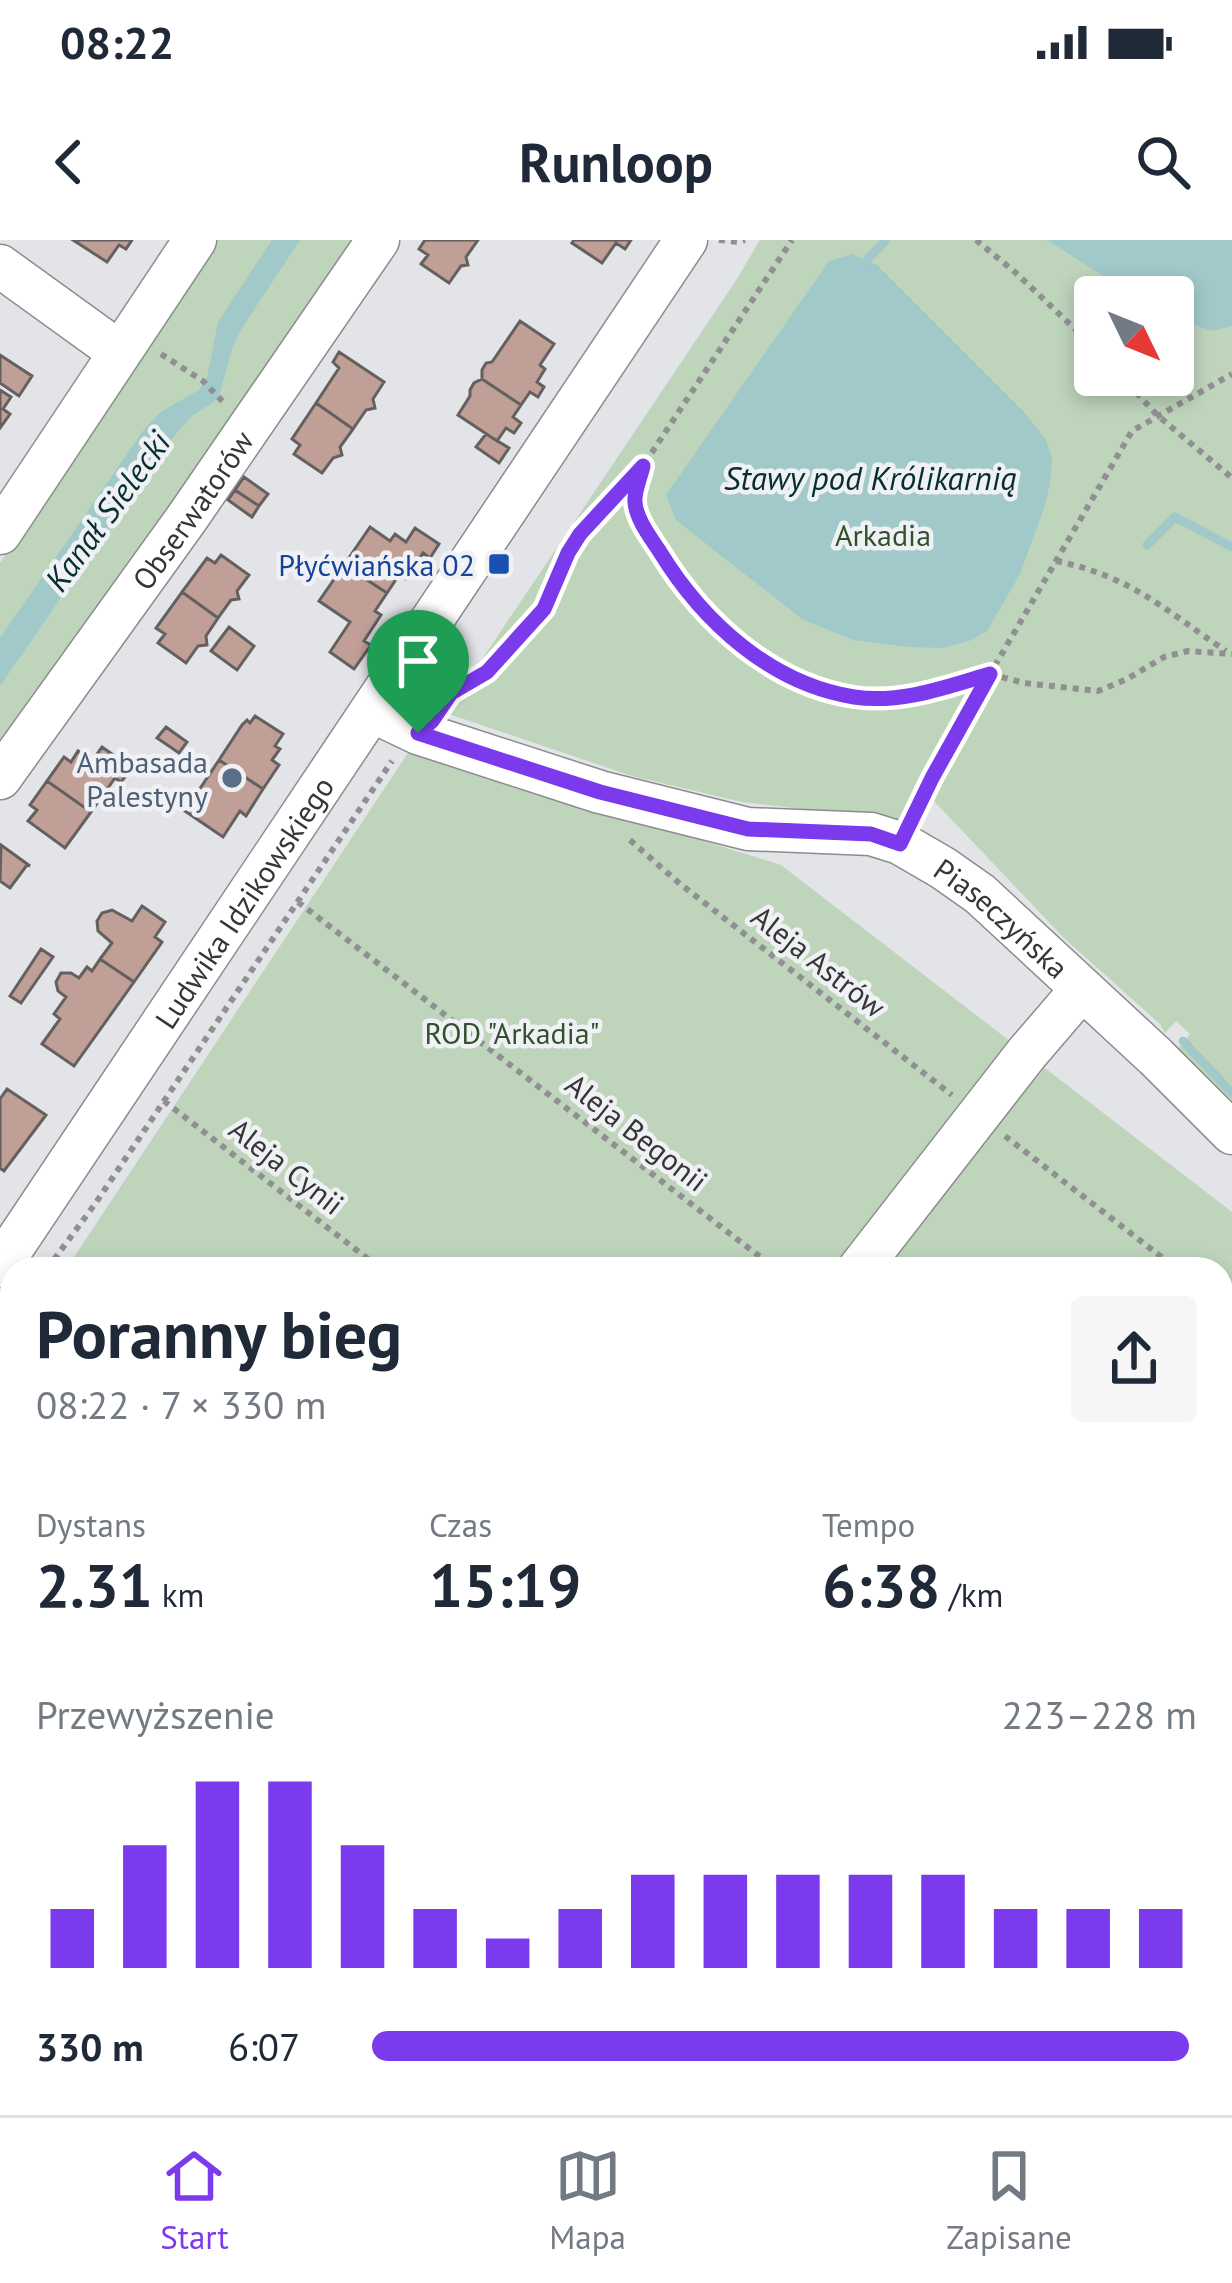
<!DOCTYPE html>
<html lang="pl">
<head>
<meta charset="utf-8">
<style>
  :root { --surface:#fff; --page:#f6f6f7; --text:#1f2937; --muted:#747a83; --line:#e0e1e3; --accent:#7c3aed }
  body { margin:0; font-family:"PT Sans",sans-serif; background:var(--page); color:var(--text); height:100vh; display:flex; flex-direction:column; font-size:45px; white-space:nowrap }
  * { box-sizing:border-box; margin:0 }
  p { font-size:39px; color:var(--muted) }
  .icon { flex:none; width:66px; height:66px; fill:none; stroke:currentColor; stroke-width:2; stroke-linecap:round; stroke-linejoin:round }
  .map { position:relative; flex:1; overflow:hidden }
  .side { position:absolute; left:0px; top:1017px; width:1233px; height:858px; display:flex; flex-direction:column; background:var(--surface); border-radius:36px 36px 0 0; box-shadow:0 6px 18px #0003 }
  .side>* { flex:none }
  .needle { width:78px; rotate:133deg }
  .buttons { position:absolute; left:1074px; top:36px; display:grid; gap:24px }
  .buttons a { display:grid; place-items:center; width:120px; height:120px; border-radius:12px; background:var(--surface); box-shadow:0 6px 18px #0003; font-size:60px }
  .pin { position:absolute; display:grid; place-items:center; width:102px; height:102px; color:#fff; margin:-123px -51px; border-radius:50% 50% 50% 0; rotate:-45deg; box-shadow:0 0 12px #0007 }
  .pin .icon { rotate:45deg }
  .round { display:grid; place-items:center; flex:none; width:126px; height:126px; border-radius:12px; background:var(--page) }
  .overview { display:flex; align-items:center; justify-content:space-between; height:204px; padding:0 36px }
  h1 { font-size:66px; font-weight:600; line-height:90px }
  .stats { display:grid; grid-template-columns:repeat(3,1fr); gap:18px; height:204px; padding:12px 36px }
  .stats div { display:grid; align-content:center }
  .stats b { font-size:60px; font-weight:600 }
  .stats small { font-size:33px; font-weight:400 }
  .stats p { font-size:33px }
  .chart { height:336px; padding:24px 36px }
  .chart p { display:flex; justify-content:space-between }
  .chart svg { width:100%; height:216px; margin-top:12px; stroke:var(--accent); stroke-width:6 }
  ul { padding:0 36px; list-style:none; font-size:39px }
  li { display:grid; grid-template-columns:192px 144px 1fr; align-items:center; height:90px }
  li i { height:30px; border-radius:15px; background:var(--accent) }
  .status { display:flex; justify-content:space-between; align-items:center; height:84px; padding:0 60px; background:var(--surface); direction:ltr }
  .status svg { height:33px; fill:currentColor }
  header { display:flex; justify-content:space-between; align-items:center; height:156px; padding:0 36px; background:var(--surface); font-size:54px; font-weight:600 }
  .tab-bar { display:flex; justify-content:space-around; align-items:center; height:168px; border-top:3px solid var(--line); background:var(--surface); font-size:33px; color:var(--muted) }
  .tab-bar a { display:grid; justify-items:center; gap:6px }
  .tab-bar .on { color:var(--accent) }
  .map>svg:first-child { display:block }
  .green { fill:#bed4bb; fill-rule:evenodd }
  .water { fill:#a1c9ca }
  .lines { fill:none; stroke-linecap:round; stroke-linejoin:round }
  .stream { stroke:#a1c9ca; stroke-width:9 }
  .building { fill:#c09f97; stroke:#63605f; stroke-width:3 }
  .minor-casing { stroke:#8c8c8f; stroke-width:45 }
  .path { stroke:#909092; stroke-width:6; stroke-dasharray:6 6; stroke-linecap:butt }
  .minor { stroke:#fff; stroke-width:42 }
  .route-casing { stroke:#fff; stroke-width:24 }
  .route { stroke:#7c3aed; stroke-width:15 }
  .transit-dot { fill:#1a4fb4; stroke:#f0f1f4; stroke-width:4.5 }
  .service-dot { fill:#5c6f8a; stroke:#f0f1f4; stroke-width:4.5 }
  .labels { text-anchor:middle; dominant-baseline:central; stroke-width:9; stroke-linejoin:round; paint-order:stroke }
  .street-label { font-size:30px; fill:#363637; stroke:#f0f1f4 }
  .park-label { font-size:30px; fill:#31512c; stroke:#f0f1f4 }
  .transit-label { font-size:30px; fill:#164399; stroke:#f0f1f4; text-anchor:end }
  .service-label { font-size:30px; fill:#4e5e75; stroke:#f0f1f4; text-anchor:end }
  .water-label { font-size:33px; font-style:italic; fill:#072f31; stroke:#f0f1f4 }
</style>
</head>
<body>
<div class="status"><b>08:22</b><svg viewBox="0 0 49 12"><path d="M0 12V9h3v3zM5 12V6h3v6zM10 12V3h3v9zM15 12V0h3v12zM26 1h20v11H26zM47 4h2v5h-2z"/></svg></div>
<header><svg class="icon" aria-label="back" viewBox="0 0 24 24"><path d="M15 5l-7 7 7 7"/></svg>Runloop<svg class="icon" aria-label="search" viewBox="0 0 24 24"><circle cx="10" cy="10" r="6"/><path d="M15 15l6 6"/></svg></header>
<div class="map">
<svg width="1232" height="1875" viewBox="0 0 1232 1875">
  <rect width="100%" height="100%" fill="#e3e4e7"/>
  <path class="green" d="M213,0H357L0,514V323Z
    M760,0H1232V876L1176,811L1190,794L1176,781L1165,793L1160,784L1064,698L930,557L903,581L742,562L632,536L446,473L737,39ZM1095,57H1173V135H1095Z
    M410,510L781,625L1232,972V1875H0V1126L12,1108V1863H1221V1029H66Z"/>
  <path class="water" d="M272,0H300L242,88L232,108L220,153L214,162L193,175L168,203L0,446V398L143,191L159,173L199,150L207,138L218,82Z
    M1047,0H1232V86L1212,91L1173,78V57H1136Z
    M852,14L877,25L1026,174L1046,200L1052,218L1050,244L1044,268L1020,334L987,391L972,400L943,408L909,407L853,400L802,379L676,280L666,255L829,21Z"/>
  <g class="lines">
    <path class="stream" d="M867,20L885,1
      M1147,305L1175,277L1232,307
      M1183,801L1232,853"/>
  </g>
  <path class="building" d="M73,0H132L126,9L119,5L107,22Z
    M425,0H478L466,17L468,25L461,26L449,43L421,24L428,15L419,9Z
    M574,0H631L625,9L616,3L602,23L572,3Z
    M520,81L554,104L540,125L545,129L537,142L544,147L538,157L530,152L521,165L482,139V130L486,123L492,122Z
    M339,112L384,142L373,159L375,168L366,170L353,189L316,163L339,128L333,122Z
    M0,115L32,136L19,156L0,143Z
    M482,139L521,165L513,177L521,183L514,193L506,188L497,201L458,175L470,156V150L474,143Z
    M0,150L11,157L3,169L10,174L0,188Z
    M316,163L353,189L340,207L342,215L333,218L322,233L294,214L300,205L292,199Z
    M486,194L509,208L499,223L476,207Z
    M244,237L268,254L259,266L235,250Z
    M235,250L259,266L252,277L228,260Z
    M370,287L390,301L395,294L406,302L415,288L439,304L430,318L423,313L406,339L399,335L387,353L344,325Z
    M221,315L249,335L237,351L239,359L231,360L218,378L182,352L207,318L215,323Z
    M344,325L387,353L375,371L381,375L364,401L371,405L354,429L330,412L350,382L319,361Z
    M182,352L218,378L206,396L207,405L198,406L186,423L158,403L165,394L156,388Z
    M229,387L254,406L237,430L211,411Z
    M255,476L283,494L275,506L280,509L272,520L279,525L263,549L219,520L242,485L247,480L250,483Z
    M166,487L187,502L179,513L157,498Z
    M102,507L132,528L121,542L115,538L91,572L47,541L64,517L71,522L78,511L92,521Z
    M219,520L263,549L246,576L240,571L223,597L185,571Z
    M47,541L91,572L65,608L28,581L37,570L30,565Z
    M1,605L30,626L27,625L10,648L0,641Z
    M142,666L165,682L155,697L162,702L134,742L100,719L112,703L98,691L97,681L102,673L112,670L132,681Z
    M41,709L53,717L21,763L10,756Z
    M100,719L134,742L74,826L42,804L60,779L54,774L66,757L58,751L56,742L61,733H71L79,738L87,727L92,731Z
    M7,849L46,875L4,931L0,928V859Z
    M1221,1440L1232,1448V1463L1221,1478Z"/>
  <g class="lines">
    <g class="minor-casing">
      <g id="minor">
        <path d="M0,26L119,112"/>
        <path d="M0,293L195,0"/>
        <path id="s1" d="M372,471L418,493L600,552L748,589L871,594L900,603L943,628L980,654L1156,817L1232,893"/>
        <path id="s2" d="M0,538L187,278L378,0"/>
        <path id="s3" d="M0,1026L686,0"/>
        <path d="M859,1029L1027,813L1082,749"/>
        <path d="M1221,1329L1232,1315"/>
        <path d="M202,1875L211,1863"/>
        <path d="M800,1875L809,1863"/>
      </g>
    </g>
    <path class="path" d="M719,0L738,2L745,0
      M976,0L1016,33L1095,108
      M161,114L203,141L226,165
      M1120,135L1157,175L1232,238
      M642,229L635,263L644,287L676,339L727,393L771,429L817,449L859,458L920,455L990,434L1024,443L1098,451L1127,439L1164,417L1188,411L1232,414
      M1056,321C1133,337 1163,369 1226,411
      M441,467L451,453L487,432L544,369L567,313L580,294L643,226L792,0
      M914,573L990,434L1132,191L1232,134
      M630,600L679,643L952,855
      M298,662L776,1029
      M164,861L381,1029
      M1005,896L1177,1029
      M47,1029L95,964L392,521
      M1221,1063L1232,1072
      M0,1095L12,1078
      M0,1344L12,1353
      M1221,1368L1232,1376
      M0,1649L12,1658
      M1221,1675L1232,1684
      M275,1863L291,1875
      M667,1863L683,1875
      M1072,1863L1088,1875"/>
    <use href="#minor" class="minor"/>
  </g>
  <g class="lines">
    <g class="route-casing">
      <path id="route" d="M643,226C641,236 634,251 635,262C636,279 651,298 660,312C703,382 771,444 854,457C901,464 946,447 990,434L932,538L900,604L871,594L748,589L600,552L418,493L432,481L451,453L487,432L544,369L568,313L580,294Z"/>
    </g>
    <use href="#route" class="route"/>
  </g>
  <rect class="transit-dot" x="487" y="312" width="24" height="24" rx="6"/>
  <circle class="service-dot" cx="232" cy="538" r="12"/>
  <g class="labels">
    <g class="street-label">
      <text stroke="none"><textPath href="#s2" startOffset="330">Obserwatorów</textPath></text>
      <text stroke="none"><textPath href="#s3" startOffset="438">Ludwika Idzikowskiego</textPath></text>
      <text stroke="none"><textPath href="#s1" startOffset="675">Piaseczyńska</textPath></text>
      <text transform="translate(819 721) rotate(38)">Aleja Astrów</text>
      <text transform="translate(637 892) rotate(38)">Aleja Begonii</text>
      <text transform="translate(287 926) rotate(38)">Aleja Cynii</text>
    </g>
    <g class="park-label">
      <text x="883" y="294">Arkadia</text>
      <text x="512" y="792">ROD "Arkadia"</text>
    </g>
    <g class="transit-label">
      <text x="475" y="324">Płyćwiańska 02</text>
    </g>
    <g class="service-label">
      <text x="208" y="521">Ambasada<tspan x="208" dy="34">Palestyny</tspan></text>
    </g>
    <g class="water-label">
      <text x="870" y="237">Stawy pod Królikarnią</text>
      <text transform="translate(107 271) rotate(-54)">Kanał Sielecki</text>
    </g>
  </g>
</svg>
<div class="buttons">
<a><svg class="needle" viewBox="-14 -14 28 28"><path d="M0-13l5 13h-10z" fill="#e53935"/><path d="M0 13l5-13h-10z" fill="#747a83"/></svg></a>
</div>
<div class="pin" style="left:418px;top:493px;background:#1e9e55"><svg class="icon" aria-label="arrive" viewBox="0 0 24 24"><path d="M6 21V4h12l-3 4 3 4H6"/></svg></div>
<section class="side">
<div class="overview"><div><h1>Poranny bieg</h1><p>08:22 · 7 × 330 m</p></div><a class="round"><svg class="icon" aria-label="share" viewBox="0 0 24 24"><path d="M12 15V3M7 8l5-5 5 5M5 13v7h14v-7"/></svg></a></div>
<div class="stats">
<div><p>Dystans</p><b>2.31<small> km</small></b></div>
<div><p>Czas</p><b>15:19</b></div>
<div><p>Tempo</p><b>6:38<small> /km</small></b></div>
</div>
<div class="chart"><p><span>Przewyższenie</span>223–228 m</p>
<svg viewBox="0 0 160 44" preserveAspectRatio="none"><path d="M5 44V32M15 44V19M25 44V6M35 44V6M45 44V19M55 44V32M65 44V38M75 44V32M85 44V25M95 44V25M105 44V25M115 44V25M125 44V25M135 44V32M145 44V32M155 44V32"/></svg>
</div>
<ul>
<li><b>330 m</b>6:07<i style="width:99%"></i></li>
</ul>
</section>
</div>
<nav class="tab-bar">
<a class="on"><svg class="icon" aria-label="home" viewBox="0 0 24 24"><path d="M3 11l9-7 9 7M6 9v11h12V9"/></svg>Start</a>
<a><svg class="icon" aria-label="map" viewBox="0 0 24 24"><path d="M3 6l6-2 6 2 6-2v14l-6 2-6-2-6 2zM9 4v14M15 6v14"/></svg>Mapa</a>
<a><svg class="icon" aria-label="saved" viewBox="0 0 24 24"><path d="M7 4h10v16l-5-4-5 4z"/></svg>Zapisane</a>
</nav>
</body>
</html>
